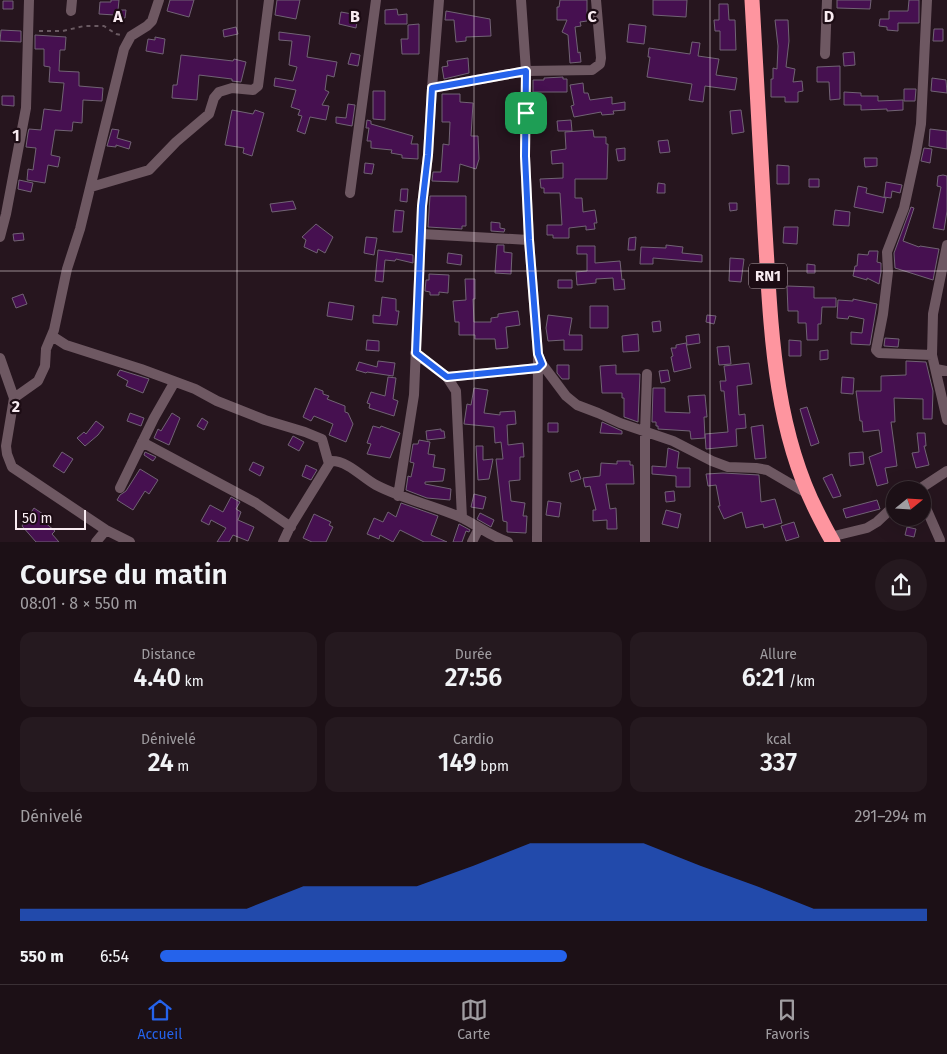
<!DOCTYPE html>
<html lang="fr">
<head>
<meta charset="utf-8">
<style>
  :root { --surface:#1c1016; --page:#25191f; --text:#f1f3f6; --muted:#a09da1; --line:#3a3035; --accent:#2563eb }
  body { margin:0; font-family:"Fira Sans",sans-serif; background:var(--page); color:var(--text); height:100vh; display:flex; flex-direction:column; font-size:19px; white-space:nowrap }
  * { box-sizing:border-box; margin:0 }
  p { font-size:16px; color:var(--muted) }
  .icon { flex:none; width:28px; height:28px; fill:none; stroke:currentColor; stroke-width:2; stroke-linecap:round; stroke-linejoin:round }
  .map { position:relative; height:542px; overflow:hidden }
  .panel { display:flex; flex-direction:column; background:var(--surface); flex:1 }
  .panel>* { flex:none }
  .needle { width:32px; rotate:72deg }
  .tools { position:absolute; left:886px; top:481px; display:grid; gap:10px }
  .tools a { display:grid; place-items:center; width:45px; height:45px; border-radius:50%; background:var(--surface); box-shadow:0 5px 20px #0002,0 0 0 1px var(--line); font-size:25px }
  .scale { position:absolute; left:15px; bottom:12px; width:71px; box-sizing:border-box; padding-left:5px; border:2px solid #f8ebf1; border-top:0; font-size:14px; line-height:18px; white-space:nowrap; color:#f8ebf1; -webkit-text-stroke:4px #1c0c14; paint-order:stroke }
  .pin { position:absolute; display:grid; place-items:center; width:42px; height:42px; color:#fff; margin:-21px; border-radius:10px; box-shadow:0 2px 8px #0006 }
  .round { display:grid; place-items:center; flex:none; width:52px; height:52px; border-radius:26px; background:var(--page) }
  .summary { display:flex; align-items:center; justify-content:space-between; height:85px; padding:0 20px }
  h1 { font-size:28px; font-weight:600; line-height:38px }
  .figures { display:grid; grid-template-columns:repeat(3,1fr); gap:8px; height:85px; padding:5px 20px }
  .figures div { display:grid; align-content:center; border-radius:12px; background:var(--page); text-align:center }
  .figures b { font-size:25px; font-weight:600 }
  .figures small { font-size:14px; font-weight:400 }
  .figures p { font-size:14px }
  .chart { height:140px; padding:10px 20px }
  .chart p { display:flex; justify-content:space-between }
  .chart svg { width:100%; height:90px; margin-top:5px; fill:var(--accent); opacity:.7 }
  ul { padding:0 20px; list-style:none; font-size:16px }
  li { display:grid; grid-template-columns:80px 60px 1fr; align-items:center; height:38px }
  li i { height:12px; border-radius:6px; background:var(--accent) }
  .tab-bar { display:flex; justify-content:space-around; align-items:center; height:70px; border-top:1px solid var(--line); background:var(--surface); font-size:14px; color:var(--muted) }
  .tab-bar a { display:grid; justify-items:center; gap:2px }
  .tab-bar .active { color:var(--accent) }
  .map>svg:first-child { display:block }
  .building { fill:#461050; stroke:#716374 }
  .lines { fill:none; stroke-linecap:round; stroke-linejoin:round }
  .path { stroke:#6a5a62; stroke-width:2; stroke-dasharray:4 4; stroke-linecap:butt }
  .street { stroke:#6e5862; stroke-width:10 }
  .highway { stroke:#fe959f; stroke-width:15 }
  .route-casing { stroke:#fff; stroke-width:10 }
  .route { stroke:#2563eb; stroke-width:6 }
  .grid { fill:none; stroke:#f8ebf1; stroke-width:1; stroke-opacity:0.55 }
  .labels { text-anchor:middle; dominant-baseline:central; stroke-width:4.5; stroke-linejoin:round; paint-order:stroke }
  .shield { fill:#1c0c14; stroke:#b6a8af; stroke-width:1 }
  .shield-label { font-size:15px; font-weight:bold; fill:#f8ebf1 }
  .grid-label { font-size:16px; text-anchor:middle; font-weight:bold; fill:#f8ebf1; stroke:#1c0c14; stroke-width:4.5; stroke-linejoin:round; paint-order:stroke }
</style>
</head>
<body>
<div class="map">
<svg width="947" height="542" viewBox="0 0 947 542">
  <rect width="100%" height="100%" fill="#26151e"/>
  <path class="building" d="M111,0H119L118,10H126L125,18L115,17V15L99,14L100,2H111Z
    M170,0H194L189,17L167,11Z
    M277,0H300L296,19L275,15Z
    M560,0H587V21L580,22L581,26L575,27L578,53L580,52L581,62L570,63L568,35L562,32L567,20H557V7H559Z
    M653,0H687L686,17L653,15Z
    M837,0H871L870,9L837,8Z
    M909,0H919V23H898V31L887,30V27L879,26L880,19H889V11H908Z
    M3,1H13V9H3Z
    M719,4H728L729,20H735L736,50H720V31H715L714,20H719Z
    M397,9L398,15L407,14V24H385V10Z
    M446,11L490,19L491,36L466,37V41L456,42L454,20H445Z
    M341,12L358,15L356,28L339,24Z
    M775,20H788L789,41L786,67L795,69L793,82L802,81L803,91L798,92V102H785V97H771V79H773V68L777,69L778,46Z
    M419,24V54H402L401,39H408V25Z
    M629,24L646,26L644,44L627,42Z
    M236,27L238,34L224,37L223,30Z
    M934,29H943V41H933Z
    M1,30L21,31V42L0,41Z
    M279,32L310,36L307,57L337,62L334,77L327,75L325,90L329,92L322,105L329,106L326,120L310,117L305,134L297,131L302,116L298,115L300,110L291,107L296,90L274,86L275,78L293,81L297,67L289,65L292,41L279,40Z
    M35,35L66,37L65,50H60L59,71L79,72V86L103,88L102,101L83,100L82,123L73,122L72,131L55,130L51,155L60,157L58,167L48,165L45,183L27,180L28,169L33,170L36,148L26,147L28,133L29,129L41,130L44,109L61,111L64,83L49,82L50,67L44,66V49H35Z
    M155,37L165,39L163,54L146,51L148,39L155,40Z
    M692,42L700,43L698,56L719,59L716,75L737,78L735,90L705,86L703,102L689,100L692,84L647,77L650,57H648L649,48L690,54Z
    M854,52L855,65L844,66L843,53Z
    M351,53L360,55L358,66L348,64Z
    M181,55L233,61L234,59L246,62L241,82L232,81V79L199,75L197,100L172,98L173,85H177Z
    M468,58L469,73L444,79L442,67L448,66L447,61Z
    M840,66V99L830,100L829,82H817V67Z
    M563,77V79H567V92H533V80H544V78Z
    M932,78L946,80L947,93L931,91Z
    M583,83L584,93H588L590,100L612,97V104L625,102V110L613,111L614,114L602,115L601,112L574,117L571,106L574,105L570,85Z
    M904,89H916L915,101H904Z
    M373,91H385V120L373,119Z
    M844,92L861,93V96H878V101L903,100V110L887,111V109L861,110V105H844Z
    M442,94H460V102L473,103L471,136H478L479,159L476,169L460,164L458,182L432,181L433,172H441L443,144L449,145L450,122H442Z
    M2,96H14V106L2,105Z
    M348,104L355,105L352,126L336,123V117L346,118Z
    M232,110L253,114L255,110L264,113L252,156L243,153L244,148L225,145Z
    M741,110L744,132L732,134L730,111Z
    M367,120L371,121V124L413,136L411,144H418V159L402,158V155L391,153L392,150L371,148V141H367L369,128H366Z
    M571,120L572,131H558L557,121Z
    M112,129L119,130L117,138L131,142L129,149L116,145V147L107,146Z
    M930,129L947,131V149L929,146Z
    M593,130L594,137H606V144H608L607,179H575V198H582L583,212L595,210L597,223H594L595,229L586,230V226L569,228V238H553V235H547V225H562L560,193H544V188H541L540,179L563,178V163L552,164L551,151L566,149L565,132Z
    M668,140L670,152L660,153L658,141Z
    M625,148V160L618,161L616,149Z
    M924,148L932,149L930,163L921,161Z
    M864,158H877V166L865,167Z
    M365,163L374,164L372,174L364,173Z
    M777,165L789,166V184H777Z
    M943,175L947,176V211L944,230L933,228L941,187L937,186L938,176Z
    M809,179H819V187H809Z
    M19,180L33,183L31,192L18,189Z
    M886,182L902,185L900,193L892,191L891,198L884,197Z
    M658,183L665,184V193H657Z
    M858,186L867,188L866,193L886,198L883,213L854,207Z
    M401,189H408L407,202L400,201Z
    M430,196H466V226H462V229L428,227Z
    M293,201L296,209L272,212L270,204Z
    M729,203H737V210L730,211Z
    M911,207L914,208L903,241L919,247L920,246L939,249L933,280L895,268L894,253Z
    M395,210L404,211L402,232H393Z
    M835,210L850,212L849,226L833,225Z
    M491,222L500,223V228L505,229L504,232L491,231Z
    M316,224L333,237L325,253L318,249L317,253L304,247L306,240L302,237Z
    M784,227H798L797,244L783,243Z
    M23,233L24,240L14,241L13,234Z
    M366,237L377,238L374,255L364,253Z
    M636,237L635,250H628L629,238Z
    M497,245H504V252L512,253L511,274L495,273Z
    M666,245L683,247L682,253L702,255V262L653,258V264H640L641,247L666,248Z
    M577,246H595V263L620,261L622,280L624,279L625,289L614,290L613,278L596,279V283L577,285L576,272L587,271V254H577Z
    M378,250L413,255V263L396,259L395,261L385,260L383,282L375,281Z
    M869,251H878L877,262L881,263V272L879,284L867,278V280L853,276L855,266H857L858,254L868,255Z
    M448,253L462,255L461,265L447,263Z
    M730,258L744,259L741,282L729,281Z
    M807,264L815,265V273H807Z
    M429,274L449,275L448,293L439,292V295H430V292L425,291L426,280H429Z
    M465,279H475V299H473L474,322H491V318L498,317V314L518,311L520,325L506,327L508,348L496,349L495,339H475V335H459V322H455L453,301L466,300Z
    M558,280H572V288H558Z
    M787,286L814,287V298H836V307H822L821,324H818V340H807L806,323H798V311H788Z
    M23,294L27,304L16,308L12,298Z
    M382,297L396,299V311H399L397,325L373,323V315L380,316Z
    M853,299L877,304L870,345L851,344V332L862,333L864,319L849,316L848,319L837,318L838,300L853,301Z
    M329,302L354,306L352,320L327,316Z
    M590,306H608V328H590Z
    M548,315L572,318L569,335H582V350H564V340L548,341L546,328Z
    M707,315L716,316L714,324L706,322Z
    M660,321L661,331L653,332L652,322Z
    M638,334L639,351L623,352L622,336Z
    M699,334L700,343L687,345L686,336Z
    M885,338L899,339L898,347L884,346Z
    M367,340L379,341V351L366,350Z
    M789,340L801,341V356H789Z
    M686,343L691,368L674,372L671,357L673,356L671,348H676V345Z
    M729,346L731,364L719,365L717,347Z
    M828,350V359L820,360V351Z
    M378,361L395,363L393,376L367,372L366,373L356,370L359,362L377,367Z
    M906,361L926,362L933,391L932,419H923V399L894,398L895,422H891L897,466L885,468L888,483L877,486L869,457L882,452L879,430L863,432L862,421H860L856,391H881V376L906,375Z
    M749,363L752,384L737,386L739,415L745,414L746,428L736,429L737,446L706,449L705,434L728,432L724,391H721L720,381H726L724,366Z
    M557,365H569V379H562L557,373Z
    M616,365V374H640L638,422L624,417V398H622V393H602L600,366Z
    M120,370L149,379L143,393L126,386L128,381L117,375Z
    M668,370L670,381L661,383L659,371Z
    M388,377L396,378L393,399L398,401L394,416L369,408L370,404L367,403L371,392L385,396Z
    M842,377L854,378L853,394L841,393Z
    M315,388L323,391V394L329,396L327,399L345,406V412L348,413L353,424L346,442L329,435L333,424L314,416L311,421L303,417Z
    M474,388L488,390L484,413L500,415V412L515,411L516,424L507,425L508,445L523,443L524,457H520V480L509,481L511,501L525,503L523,516H527L526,533L507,532V522L503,521L496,459H503L501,442L495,443L494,427L464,424L467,404L471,405Z
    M653,388H665V412L690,413L688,396L705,395L707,417H704L705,438L691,439L690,431L658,429V426H656V422H652Z
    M807,407L819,443L811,446L800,409Z
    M130,413L144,418L141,426L127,421Z
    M172,413L180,418L169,445L154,438L158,429L161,431Z
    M202,418L208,422L204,430L197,426Z
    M96,421L104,427L98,435L85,446L77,438L84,432L86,434Z
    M602,422L622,431V434L600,433Z
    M548,423H558V432H548Z
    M763,425L766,458L755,459L751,427Z
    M373,426L380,428L381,426L400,433L390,458L367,454L371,444L367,443Z
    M441,429V431H444L445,438L427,440L426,431Z
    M917,433H925L926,446H924L929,465L916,468L912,453L919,452Z
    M293,436L304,442L299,451L288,445Z
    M419,440L430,442L428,454L435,455L433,467L445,469L443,481L425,482V484L451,489L450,500L427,498L406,490L408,476L411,477L414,463L410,462L413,444H418Z
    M476,446H483V460L493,459L489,479L478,480Z
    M668,448L679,452L677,468H690V487H676V476L652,474V466L666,467Z
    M62,452L73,459L64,473L53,466Z
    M145,452L156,457L153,461L144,455Z
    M863,452L864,464L850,466L849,453Z
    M617,461H630V465H633L634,484H606L610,509L616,508L617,529H607V520L593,521V510H596L590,486L585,487L583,478L600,476L601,463L617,464Z
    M253,462L264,467L260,476L249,470Z
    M306,465L317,470L311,480L302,476Z
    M140,469L158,480L149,494L145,491L133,510L117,500L120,495L126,491Z
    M578,470L581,479L571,482L569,473Z
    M723,473L759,475L761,502L775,499L782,523L764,528L763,524L746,528L742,512L724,519L718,506H720L716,485L708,486L706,474Z
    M832,474L841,496L833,498L823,478Z
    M674,491L675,501L666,502L665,492Z
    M474,494L486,497L483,509L471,507Z
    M231,497L240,502L236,509L241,512L238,520L254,527L248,541L233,535L229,542H217L226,528L211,520L209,525L201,521L210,505L223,512Z
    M877,500L880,509L846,518L843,509Z
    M548,501L561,503L559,517L546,515Z
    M401,503L438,516L431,535L447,542H424L400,530L393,542L380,535L379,539L367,534L374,518L383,522L388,512L396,517Z
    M34,508L46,516L43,521L55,531L52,534L59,542H36L22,526Z
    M666,510L681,514L678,528L662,524Z
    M480,513L494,520L491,527L477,519Z
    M314,514L331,522L329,525L333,527L326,542H312L303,538Z
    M794,522L799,537L786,541L781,526Z
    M459,524L470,530L469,532L466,531L462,542H453Z
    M907,527L916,529L914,537L905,535Z"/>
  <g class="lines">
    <path class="path" d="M39,31H63L84,26H104L116,34L121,35"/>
    <path class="street" d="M521,0L526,71L525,156L529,240L538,354L537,542
      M927,0L921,124L916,153L904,208L887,252L888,272L883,314L876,350L879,353L932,355
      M71,11L72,0
      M825,54L827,0
      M432,88L526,71L592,70L600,64L601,58L596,0
      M91,187L149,170L176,142L209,114L214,98L219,92L232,88L253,90L258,86L269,0
      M350,193L376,0
      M422,234L529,240
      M0,237L6,214L26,108L29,0
      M947,245L933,314L932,355L947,420
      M52,336L66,345L141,369L195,389L217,401L265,420L305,432L322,439L329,464
      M415,353L447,377L456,391L462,518
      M538,355L542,364L566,396L577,405L598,413L620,423L673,441L712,461L728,467L756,468L767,470L808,494
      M0,358L14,398L6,446L7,454L12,467L106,530L130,542
      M936,369L947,371
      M447,377L538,368L541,365
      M14,398L38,381L45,366L46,349L54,330L67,269L80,229L124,49L131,36L147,26L152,21L159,0
      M142,442L256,503L291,527
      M120,488L154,418L174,383
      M918,490L947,471
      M398,496L414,395L422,206L428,155L432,88L439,0
      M922,499L940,540
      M830,537L867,528L877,522L895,505
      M96,542L106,530
      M283,542L290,527L329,464L332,461C348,461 363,478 376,485C403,499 432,505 460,517C477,525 490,536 508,542
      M472,542L479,528
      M645,542V433L647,374"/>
    <path class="highway" d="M752,0C756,77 760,154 765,231C771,326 773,425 817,512C822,522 827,532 833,542"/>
  </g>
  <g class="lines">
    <g class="route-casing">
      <path id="route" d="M526,71L525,156L529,240L538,354L542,364L538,368L447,377L416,353L422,206L428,155L432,88Z"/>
    </g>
    <use href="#route" class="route"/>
  </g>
  <path class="grid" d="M237,0V542M474,0V542M710,0V542M0,271H947"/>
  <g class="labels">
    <rect class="shield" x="749" y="263.5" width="38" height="25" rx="4"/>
    <g class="shield-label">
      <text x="768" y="276">RN1</text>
    </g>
  </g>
  <g class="grid-label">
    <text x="118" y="22">A</text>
    <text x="355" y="22">B</text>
    <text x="592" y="22">C</text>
    <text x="829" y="22">D</text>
    <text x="16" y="141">1</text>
    <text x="16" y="412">2</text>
  </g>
</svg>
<div class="tools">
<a><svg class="needle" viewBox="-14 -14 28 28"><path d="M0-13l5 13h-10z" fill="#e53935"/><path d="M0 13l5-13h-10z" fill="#a09da1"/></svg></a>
</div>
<div class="scale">50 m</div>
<div class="pin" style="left:526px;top:113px;background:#1e9e55"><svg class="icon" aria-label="arrive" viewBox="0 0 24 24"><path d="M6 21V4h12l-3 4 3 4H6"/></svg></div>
</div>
<section class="panel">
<div class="summary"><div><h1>Course du matin</h1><p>08:01 · 8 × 550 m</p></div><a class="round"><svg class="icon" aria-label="share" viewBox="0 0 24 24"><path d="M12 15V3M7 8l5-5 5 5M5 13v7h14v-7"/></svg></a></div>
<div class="figures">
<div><p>Distance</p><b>4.40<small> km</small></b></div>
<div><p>Durée</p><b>27:56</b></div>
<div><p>Allure</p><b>6:21<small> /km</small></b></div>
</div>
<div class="figures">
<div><p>Dénivelé</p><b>24<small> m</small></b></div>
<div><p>Cardio</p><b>149<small> bpm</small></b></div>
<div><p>kcal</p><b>337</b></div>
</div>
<div class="chart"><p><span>Dénivelé</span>291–294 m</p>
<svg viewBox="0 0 160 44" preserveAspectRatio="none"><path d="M0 44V38L10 38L20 38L30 38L40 38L50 27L60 27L70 27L80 17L90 6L100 6L110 6L120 17L130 27L140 38L150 38L160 38V44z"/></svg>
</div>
<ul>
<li><b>550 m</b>6:54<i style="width:53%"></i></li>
</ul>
</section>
<nav class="tab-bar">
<a class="active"><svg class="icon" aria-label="home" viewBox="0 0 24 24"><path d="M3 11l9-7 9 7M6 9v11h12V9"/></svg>Accueil</a>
<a><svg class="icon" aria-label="map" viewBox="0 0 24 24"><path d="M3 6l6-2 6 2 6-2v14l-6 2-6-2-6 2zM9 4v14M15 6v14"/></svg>Carte</a>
<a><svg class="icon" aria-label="saved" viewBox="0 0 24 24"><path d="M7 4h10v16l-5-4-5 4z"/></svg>Favoris</a>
</nav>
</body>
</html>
